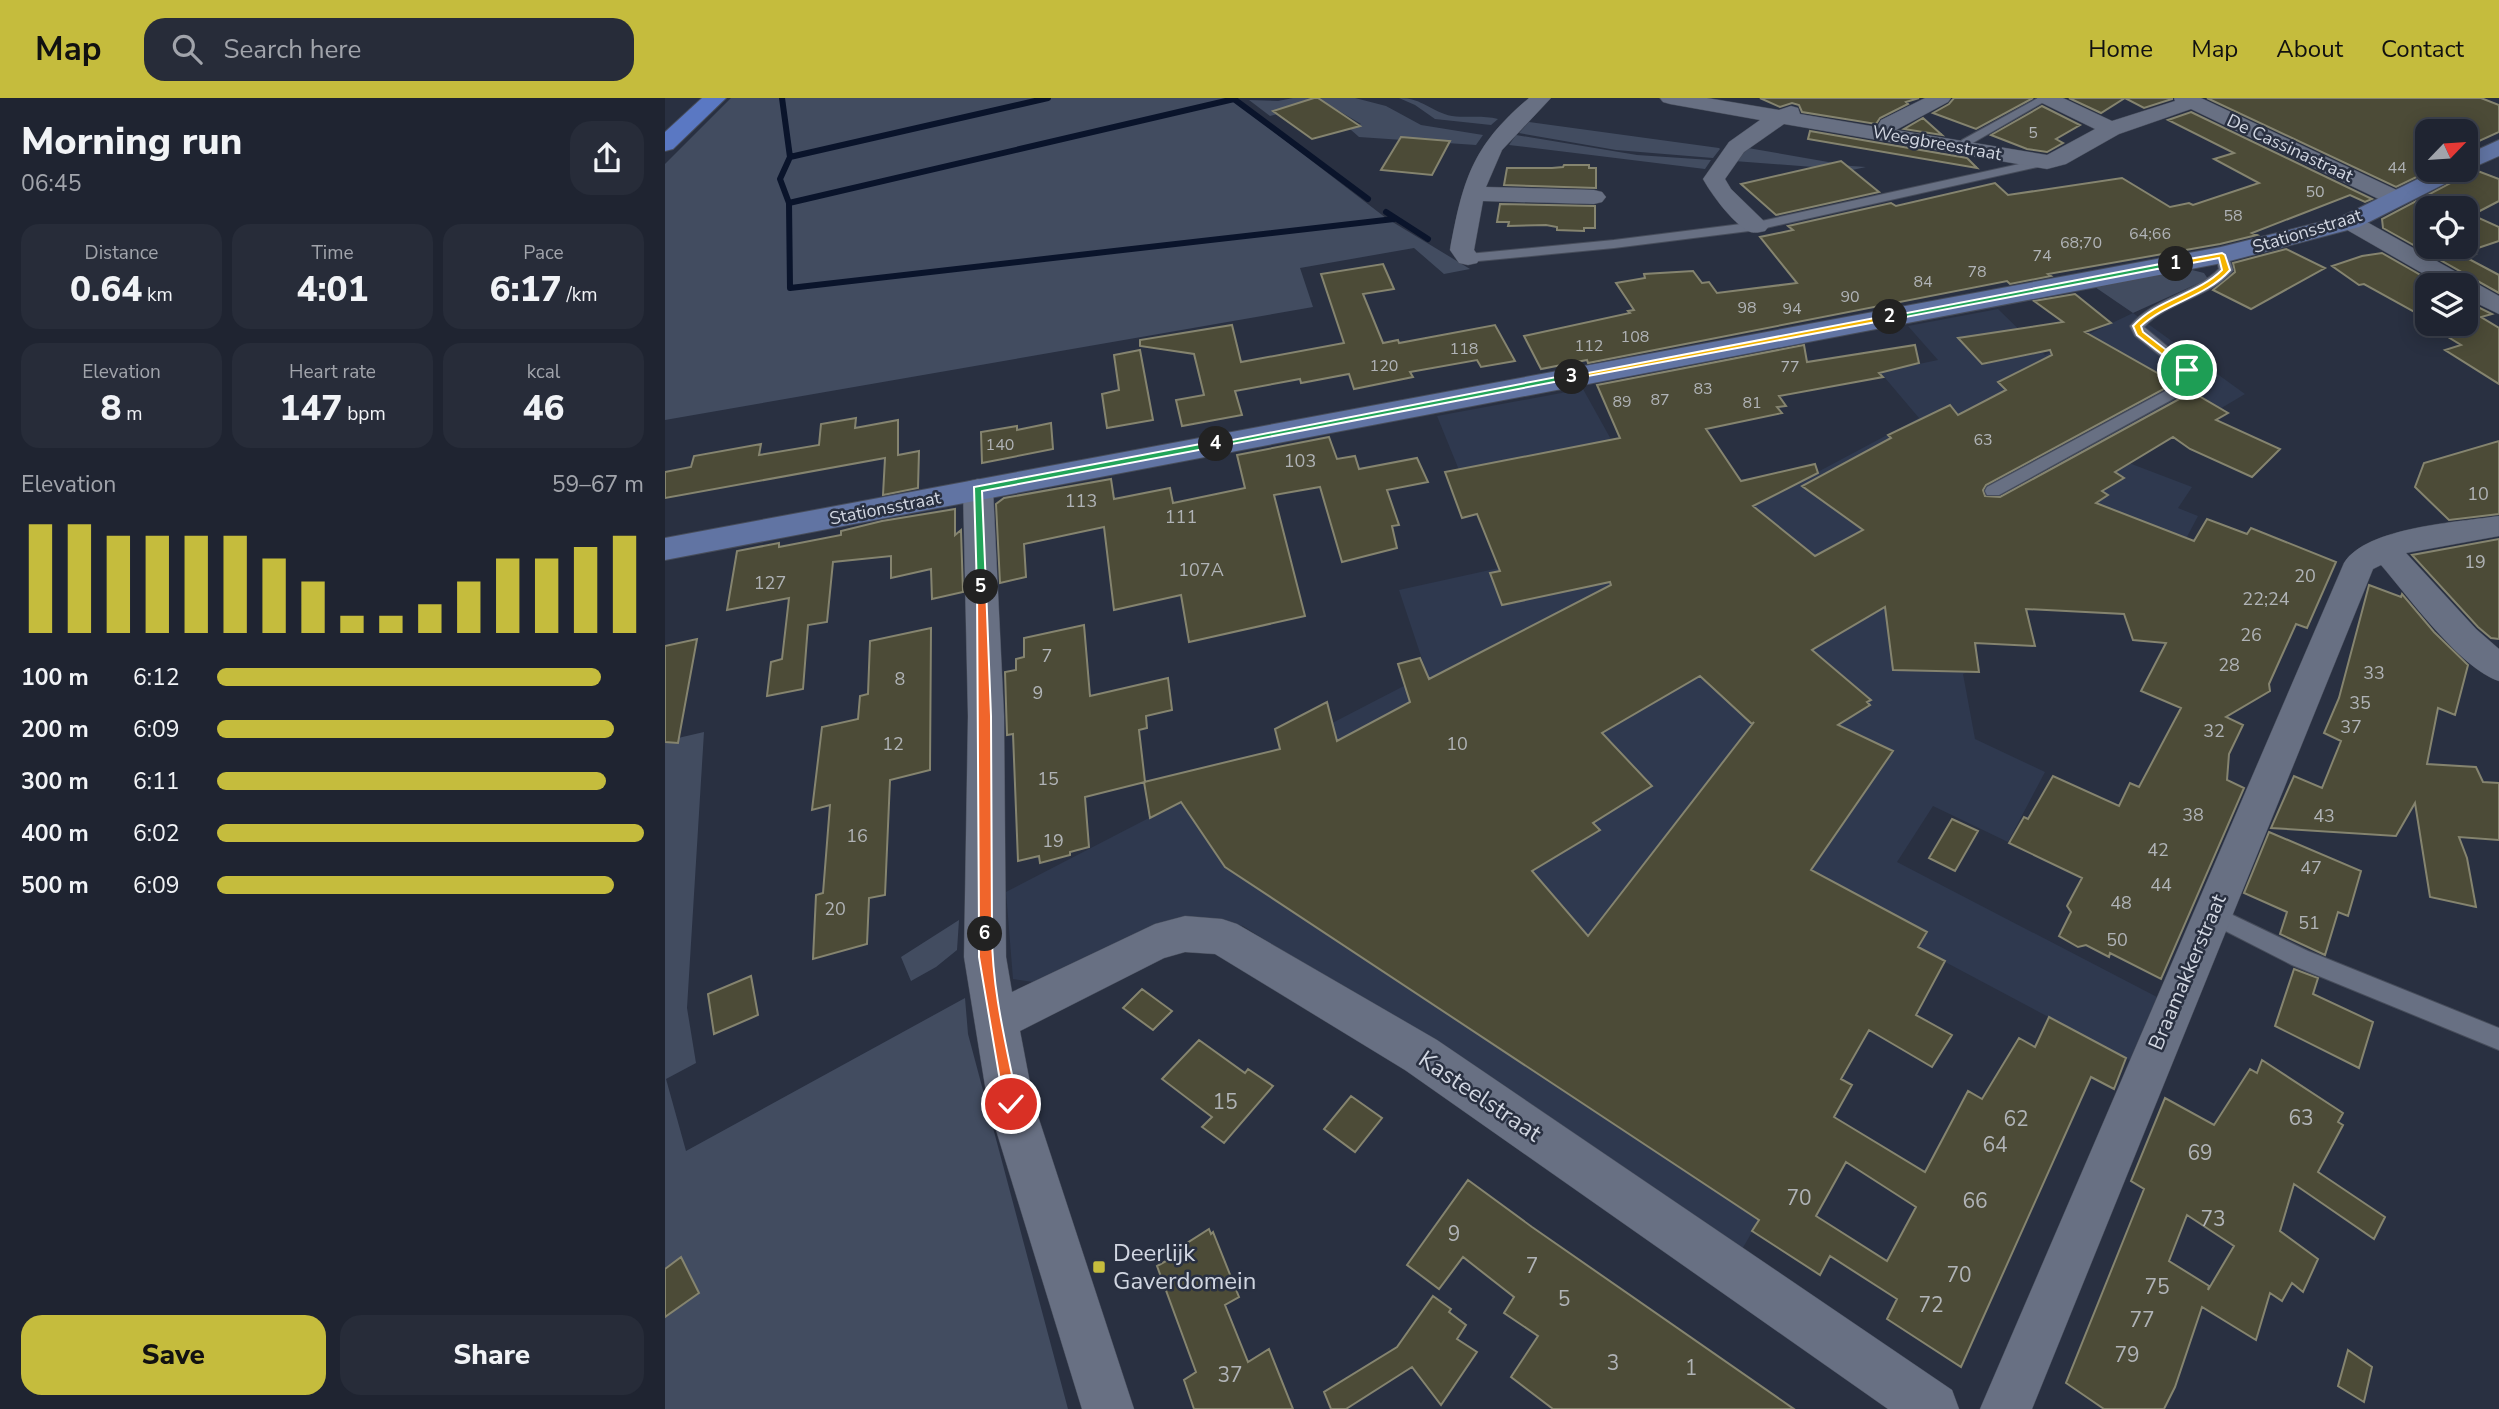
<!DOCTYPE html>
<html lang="en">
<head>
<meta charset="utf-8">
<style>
  :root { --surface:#1f2431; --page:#272c39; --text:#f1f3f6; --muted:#a1a4ab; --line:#3c414d; --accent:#c5bc3d }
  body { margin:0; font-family:"Nunito Sans",sans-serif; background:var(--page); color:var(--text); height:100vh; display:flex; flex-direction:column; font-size:26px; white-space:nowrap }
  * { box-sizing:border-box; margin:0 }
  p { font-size:23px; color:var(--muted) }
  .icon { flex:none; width:38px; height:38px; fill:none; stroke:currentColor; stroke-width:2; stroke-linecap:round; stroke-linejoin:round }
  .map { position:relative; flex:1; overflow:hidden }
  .sheet { display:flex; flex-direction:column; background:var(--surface); width:665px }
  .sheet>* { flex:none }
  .needle { width:46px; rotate:65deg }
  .controls { position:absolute; left:1750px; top:21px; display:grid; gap:14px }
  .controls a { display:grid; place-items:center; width:63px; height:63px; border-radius:14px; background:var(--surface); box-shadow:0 4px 18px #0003,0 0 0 2px var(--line); font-size:35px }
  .pin { position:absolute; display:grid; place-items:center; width:60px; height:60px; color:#fff; margin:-30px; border:4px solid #fff; border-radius:50%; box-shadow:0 2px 7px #0007 }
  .km { position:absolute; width:35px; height:35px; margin:-18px; border-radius:50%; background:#222; color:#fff; font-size:19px; line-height:35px; text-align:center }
  .round { display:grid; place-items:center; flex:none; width:74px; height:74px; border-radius:21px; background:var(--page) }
  .overview { display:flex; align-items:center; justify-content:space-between; height:119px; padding:0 21px }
  h1 { font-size:38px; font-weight:800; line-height:52px }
  .figures { display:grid; grid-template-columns:repeat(3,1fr); gap:10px; height:119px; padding:7px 21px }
  .figures div { display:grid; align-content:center; border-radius:18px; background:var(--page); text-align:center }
  .figures b { font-size:35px; font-weight:800 }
  .figures small { font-size:19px; font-weight:400 }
  .figures p { font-size:19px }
  .chart { height:196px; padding:14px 21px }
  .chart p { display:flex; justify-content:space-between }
  .chart svg { width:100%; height:126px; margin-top:7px; stroke:var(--accent); stroke-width:6 }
  .primary-button { display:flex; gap:14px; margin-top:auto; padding:14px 21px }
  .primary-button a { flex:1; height:80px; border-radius:21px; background:var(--accent); color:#111; font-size:28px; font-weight:800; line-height:80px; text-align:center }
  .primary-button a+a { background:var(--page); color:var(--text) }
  ul { padding:0 21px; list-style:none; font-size:23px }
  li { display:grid; grid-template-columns:112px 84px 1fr; align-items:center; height:52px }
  li i { height:18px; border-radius:9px; background:var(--accent) }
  header { display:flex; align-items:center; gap:42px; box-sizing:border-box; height:98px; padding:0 35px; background:var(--accent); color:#111 }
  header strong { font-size:33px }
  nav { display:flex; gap:38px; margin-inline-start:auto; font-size:24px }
  .search { width:490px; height:63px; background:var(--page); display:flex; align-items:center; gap:18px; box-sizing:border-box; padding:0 24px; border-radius:21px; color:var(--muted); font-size:26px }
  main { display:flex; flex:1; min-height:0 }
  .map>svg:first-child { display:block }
  .built { fill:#2f394f }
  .green { fill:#424c60 }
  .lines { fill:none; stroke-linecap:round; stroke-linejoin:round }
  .stream { stroke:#0a142b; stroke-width:6 }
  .building { fill:#4c4b37; stroke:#85846f; stroke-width:2; fill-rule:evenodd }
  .lane-casing { stroke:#474d5b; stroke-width:2 }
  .street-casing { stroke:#474d5b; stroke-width:1 }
  .secondary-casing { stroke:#474d5b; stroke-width:2 }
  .primary-casing { stroke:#474d5b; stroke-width:2 }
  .lane { fill:#687083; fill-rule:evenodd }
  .street { fill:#687083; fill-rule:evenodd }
  .secondary { fill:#6174a3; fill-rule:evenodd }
  .primary { fill:#5a78c3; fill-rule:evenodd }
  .split-1 { fill:#f5b400; stroke:#fff; stroke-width:2 }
  .split-2 { fill:#22a559; stroke:#fff; stroke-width:2 }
  .split-3 { fill:#f5b400; stroke:#fff; stroke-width:2 }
  .split-4 { fill:#22a559; stroke:#fff; stroke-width:2 }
  .split-5 { fill:#22a559; stroke:#fff; stroke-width:2 }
  .split-6 { fill:#f0652b; stroke:#fff; stroke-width:2 }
  .split-7 { fill:#f0652b; stroke:#fff; stroke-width:2 }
  .poi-dot { fill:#c5bc3d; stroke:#293041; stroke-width:2.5 }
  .labels { text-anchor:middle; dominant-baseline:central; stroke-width:5; stroke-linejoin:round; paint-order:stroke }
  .far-number-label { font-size:16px; fill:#b0b3b6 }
  .far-street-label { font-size:18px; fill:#d1d6e1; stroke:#293041 }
  .number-label { font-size:18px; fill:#b0b3b6 }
  .street-label { font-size:21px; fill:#d1d6e1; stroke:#293041 }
  .near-number-label { font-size:21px; fill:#b0b3b6 }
  .near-street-label { font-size:24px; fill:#d1d6e1; stroke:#293041 }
  .near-poi-label { font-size:24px; fill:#d1d6e1; stroke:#293041; text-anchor:start }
</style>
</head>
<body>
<header>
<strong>Map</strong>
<div class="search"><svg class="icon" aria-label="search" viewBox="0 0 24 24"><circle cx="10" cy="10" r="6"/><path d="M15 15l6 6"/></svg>Search here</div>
<nav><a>Home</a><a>Map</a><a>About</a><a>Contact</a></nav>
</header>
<main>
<section class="sheet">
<div class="overview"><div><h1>Morning run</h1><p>06:45</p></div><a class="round"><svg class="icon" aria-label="share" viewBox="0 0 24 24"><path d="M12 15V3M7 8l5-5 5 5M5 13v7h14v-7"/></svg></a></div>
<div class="figures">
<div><p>Distance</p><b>0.64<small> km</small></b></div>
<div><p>Time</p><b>4:01</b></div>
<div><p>Pace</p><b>6:17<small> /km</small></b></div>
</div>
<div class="figures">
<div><p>Elevation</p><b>8<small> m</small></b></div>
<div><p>Heart rate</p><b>147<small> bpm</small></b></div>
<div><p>kcal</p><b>46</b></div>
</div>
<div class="chart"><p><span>Elevation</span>59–67 m</p>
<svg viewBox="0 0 160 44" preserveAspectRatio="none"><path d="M5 44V6M15 44V6M25 44V10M35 44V10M45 44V10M55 44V10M65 44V18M75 44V26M85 44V38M95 44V38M105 44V34M115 44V26M125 44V18M135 44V18M145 44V14M155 44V10"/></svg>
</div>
<ul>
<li><b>100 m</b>6:12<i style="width:90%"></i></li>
<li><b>200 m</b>6:09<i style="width:93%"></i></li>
<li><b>300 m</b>6:11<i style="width:91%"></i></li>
<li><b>400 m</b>6:02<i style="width:100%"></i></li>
<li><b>500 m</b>6:09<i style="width:93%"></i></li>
</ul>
<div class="primary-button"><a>Save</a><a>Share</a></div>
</section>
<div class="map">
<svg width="1834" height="1311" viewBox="0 0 1834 1311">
  <rect width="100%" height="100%" fill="#293041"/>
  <path class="built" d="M1333,211L1380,257L1468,215L1580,296L1464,365L1527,389L1513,410L1533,418L1501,479L1477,517L1362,511L1370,548L1297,545L1302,574L1298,576L1310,641L1380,674L1343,744L1268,708L1232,764L1492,899L1468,964L1252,849L1076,1153L780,957L578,828L543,823L368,884L348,881L341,794L762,576L734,492L834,470L772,318L918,291L948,345L1063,386L1117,393L1254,320L1215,274L1273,262L1243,228Z"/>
  <path class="green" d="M66,0H565L721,120L805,171L779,176L749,150L635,170L648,209L0,322V66Z
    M628,0H690L721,8L756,27L818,37L811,47L694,39L685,31L696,26L659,4L605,18L584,2L613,3Z
    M734,0C758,0 766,14 787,18C803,20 818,17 833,21L826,27L770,21L750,7Z
    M864,24L1054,50L1055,51L1048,60L951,52L854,35Z
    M851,37L972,57L1046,62L1040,71L844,47Z
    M1083,50L1186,68L1201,69L1187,72L1069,63Z
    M1527,172L1539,175L1543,181L1468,215L1427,187Z
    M39,634L22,910L31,965L1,981L21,1053L300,900L303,936L403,1311H0V643Z
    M294,822L292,852L271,869L246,883L236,859Z"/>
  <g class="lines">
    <path class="stream" d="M117,0L125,59L115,81L124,105L125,190L729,121
      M125,59L383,0
      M124,105L569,1L703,101
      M721,114L763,141"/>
  </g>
  <path class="building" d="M649,0H653L695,28L647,41L608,13Z
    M1095,0H1254L1241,4L1243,6L1215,20L1211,26L1137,14L1134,7L1127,5L1115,9Z
    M1289,0H1368L1311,31L1268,15L1284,6Z
    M1404,0H1507V1L1479,10L1460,0L1436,15Z
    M1542,0H1816L1834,7V34L1801,49V33H1762V72H1766L1731,89Z
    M1377,8L1415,27L1391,41L1398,45L1382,54L1362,51L1326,37Z
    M1526,14L1707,101L1700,104L1685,97L1587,135L1592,137L1555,146L1383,176L1386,178L1345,186L1342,183L923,265L922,262L876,271L859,238L965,215L963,213L969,212L951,185L980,180L979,176L1028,173L1037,185L1044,184L1052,195L1132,185L1095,139L1128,132L1123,128L1226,105L1231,108L1330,85L1343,97L1457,80L1505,109L1524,105L1528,107L1594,85L1549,61L1569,55L1503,22Z
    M1258,20L1277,37L1239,31Z
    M1145,33L1302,60L1312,70L1143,41Z
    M736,39L785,43L767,77L716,72Z
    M1176,63L1214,94L1111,117L1076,86Z
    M899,67H924V70H931V90L839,87L842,70H887L898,69Z
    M1810,72L1834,81V103L1807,117L1834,129V143L1804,153L1810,156L1800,159L1834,177V195L1718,130L1717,121ZM1762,110H1801V149H1762Z
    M835,106L930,108V130H919V133L892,132V129L881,127L843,128L844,124H832Z
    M1621,151L1660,170L1586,211L1548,192L1570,174L1568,165Z
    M1717,155L1773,187H1762V226H1801V203L1827,216L1816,219L1834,230V286L1780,252L1796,247L1752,220L1757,218L1699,186L1694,187L1667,168L1697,158Z
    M718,166L729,191L698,196L718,245L733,242L734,245L830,227L850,263L816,269L812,262L745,274L748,279L689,291L684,276L636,285L635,281L570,293L577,317L517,328L511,302L539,297L529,256L475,248V242L567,227L576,264L679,245L656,176Z
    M1410,196L1446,225L1420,234L1510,285L1321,387L1318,392L1320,398L1335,399L1527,294L1563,315L1551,322L1615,351L1587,379L1525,351L1508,339L1450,374L1459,380L1437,393L1443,397L1431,405L1529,443L1542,421L1582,436L1586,430L1671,464L1642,530L1631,526L1604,586L1605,593L1561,619L1578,627L1564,656L1562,682L1579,690L1496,881L1445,855L1444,859L1421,847L1413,849L1394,838L1406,814L1402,808L1417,780L1344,745L1359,719L1363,721L1388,678L1454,708L1465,685L1474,689L1516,610L1476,593L1501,545L1468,542L1459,516L1361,511L1370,548L1310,545L1314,574L1228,572L1220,509L1147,552L1206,602L1202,604L1205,607L1173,627L1228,653L1146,772L1262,834L1253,849L1280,863L1251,917L1287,937L1267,969L1204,932L1176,981L1187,987L1169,1019L1260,1074L1303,993L1317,1001L1354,940L1370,949L1384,919L1461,960L1449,991L1426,979L1296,1269L1222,1221L1232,1201L1165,1158L1155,1177L1087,1133L1094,1122L560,769L516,704L485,720L479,684L615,651L610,631L662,604L672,643L745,604L733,566L755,560L764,581L946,487L945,484L837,507L825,475L835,473L812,416L797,420L780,374L955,340L932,287L1139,247L1142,264L1250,247L1254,265L1214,275L1218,279L1114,298L1121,308L1112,309L1117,315L1041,331L1076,383L1150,366L1153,375L1088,408L1150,458L1198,432L1137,388L1226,340L1223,337L1285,307L1293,317L1341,292L1333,284L1387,257L1385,252L1317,266L1293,240L1398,224L1369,203ZM1035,578L1087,626L1089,624L923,838L867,773L935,732L928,725L987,688L937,635ZM1181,1064L1251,1109L1222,1163L1151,1118Z
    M475,252L488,322L442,330L437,296L454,292L449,257Z
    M191,320L190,330L233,322V357L254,353L253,390L218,397L220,360L0,400V374L26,369L29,358L96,346L94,357L154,347L156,326Z
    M386,325L388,351L317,365L316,334L352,328V332Z
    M664,339L672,361L690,358L694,371L752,360L763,384L722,392L734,427L727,428L732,450L677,464L655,389L609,397L640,518L524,544L516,497L449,512L439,429L359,446L361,479L335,485L331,406L339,400L446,381L449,401L505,390L508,405L580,390L572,357Z
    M1834,343V416L1784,422L1750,389L1759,365Z
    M290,411V437L296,432L298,494L267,501L266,471L226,480V458L168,464L162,524L143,527L138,591L102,598L106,564L117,561L124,500L62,512L72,453L114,445V449L176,437V433L217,423Z
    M1834,441V541L1826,540L1813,529L1747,457Z
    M1704,487L1736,499L1737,496L1769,534L1803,567L1790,617L1773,610L1762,666L1811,669L1818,684L1834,685V742L1794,739L1802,760L1811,809L1765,799L1750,705L1731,738L1606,730L1629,678L1657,690L1676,643L1659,635L1674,600Z
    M419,527L425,598L503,580L507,612L481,618L482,630L474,632L480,684L420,699L424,749L405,754V757L375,765L374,758L353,763L348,636L342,637L340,574L351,572V561L359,559V540Z
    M266,530L265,672L225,682L220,797L204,800L202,846L148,861L151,797L158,795L165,707L147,712L157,629L193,621L195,598L203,596L205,543Z
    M32,541L13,645L0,644V548Z
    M1287,721L1313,733L1290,773L1264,760Z
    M1604,734L1696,773L1683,818L1673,814L1660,857L1615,836L1622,814L1579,795Z
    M1629,871L1653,880L1648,896L1708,924L1694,970L1610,928Z
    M86,878L93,917L49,936L43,896Z
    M477,891L507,913L488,932L458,910Z
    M534,942L580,975L583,971L608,988L559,1045L537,1029L547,1019L497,981Z
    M1597,962L1678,1015L1673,1024L1678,1027L1653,1074L1720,1119L1709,1141L1629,1086L1615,1133L1653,1161L1638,1194L1627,1185L1617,1203L1605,1195L1591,1242L1537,1209L1510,1289L1499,1311H1439L1401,1285L1479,1091L1466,1083L1500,1000L1549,1027L1585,971L1592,975ZM1522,1117L1569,1148L1543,1192L1544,1188L1504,1163Z
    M686,998L717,1020L690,1054L659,1031Z
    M803,1082L867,1129L1129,1311H888L846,1279L873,1238L839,1215L849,1199L798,1159L774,1191L742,1167Z
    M544,1131L546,1136L548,1134L574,1199L560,1207L583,1264L604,1251L628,1311H529L519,1282L531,1274L492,1168L521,1152L519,1147Z
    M16,1159L34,1195L0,1219V1171Z
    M768,1198L786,1211L784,1214L801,1227L792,1241L812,1254L776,1307L747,1269L681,1311H666L659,1294L732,1249Z
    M1683,1252L1707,1269L1699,1304L1673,1288Z"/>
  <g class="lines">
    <g class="lane-casing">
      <path id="lane" d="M1373,0L1382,2L1306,46L1303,52L1293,50L1297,42Z
        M1382,60L1386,62V66L1092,132L949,150L803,164L797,160L803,156L949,142L1092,124Z
        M1557,153L1563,157L1568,172C1545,200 1504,203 1479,229L1527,269L1534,279L1528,290L1334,397H1322L1320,393L1322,389L1517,284L1520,279L1517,275L1470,238L1465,228C1488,200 1529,196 1554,171L1551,157Z
        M1547,807L1643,853L1834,930V952L1627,867L1539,822L1536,816L1539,810Z"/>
    </g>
    <g class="street-casing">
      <path id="street" d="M864,0H886L837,52L821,89L929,92L937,94L941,99L937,104L929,106L818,103L809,152L815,160L812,165L803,167L794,165L785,152C798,82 807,48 864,0Z
        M995,0H1042L1114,12L1126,8L1133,10L1135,16L1212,29L1216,22L1260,0H1286L1283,4L1231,32L1382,57L1430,31L1375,4L1372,0H1398L1447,23L1510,3L1509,0H1536L1738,95L1742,100L1738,105H1722L1526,11L1454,36L1401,66L1382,71L1119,26L1079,54L1060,81L1066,91L1104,128L1100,133C1095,134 1089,136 1083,133C1067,124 1047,97 1038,81L1064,44L1095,22L1005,6L998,4Z
        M1685,117L1693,119L1834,198V216L1801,200V187H1778L1677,129L1673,124L1677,119Z
        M313,381L324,384L328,391L339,618L341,859L347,894L490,826L520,818L557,821L572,826L772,942L1287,1292L1294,1311H1223L740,972L550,856L520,854L499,860L355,933L369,1006L469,1311H417L323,1006L299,859L303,618L298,391L302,384Z
        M1834,418V438L1741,455L1811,531L1834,551V583C1796,571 1743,498 1716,467L1708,471L1367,1311H1315L1679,465C1701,429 1795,424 1834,418Z"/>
    </g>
    <g class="secondary-casing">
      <path id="secondary" d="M1834,42V58L1800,73L1797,77L1694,129L1557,165L0,462V440L1556,149L1676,119L1771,72H1801V57Z"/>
    </g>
    <g class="primary-casing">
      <path id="primary" d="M37,0H61L8,51L0,53V34Z"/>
    </g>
    <use href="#lane" class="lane"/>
    <use href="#street" class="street"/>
    <use href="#secondary" class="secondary"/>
    <use href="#primary" class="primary"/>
  </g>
  <path class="split-1" d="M1557,155L1560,157L1565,172C1541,199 1502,204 1476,228L1478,234L1527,272L1520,274L1472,237L1468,228C1492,201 1532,197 1557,172L1554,160L1511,168L1508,164Z"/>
  <path class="split-2" d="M1511,163L1513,167L1225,222L1221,219Z"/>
  <path class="split-3" d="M1225,217L1227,221L907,281L902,279Z"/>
  <path class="split-4" d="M907,276L910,280L551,349L547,346Z"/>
  <path class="split-5" d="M551,343L555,344V348L317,393L321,489L312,492L309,389Z"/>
  <path class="split-6" d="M312,487L321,489L326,618L327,836L320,841L314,836Z"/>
  <path class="split-7" d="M320,830L327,836C327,893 342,950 353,1006L346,1013L339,1006L314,859V836Z"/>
  <rect class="poi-dot" x="427" y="1162" width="14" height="14" rx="3.5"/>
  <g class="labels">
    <g class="far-number-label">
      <text x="1368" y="35">5</text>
      <text x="1732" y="70">44</text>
      <text x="1650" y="94">50</text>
      <text x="1568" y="118">58</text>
      <text x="1485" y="136">64;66</text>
      <text x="1416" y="145">68;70</text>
      <text x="1377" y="158">74</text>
      <text x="1312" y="174">78</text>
      <text x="1258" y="184">84</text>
      <text x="1185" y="199">90</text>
      <text x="1082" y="210">98</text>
      <text x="1127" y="211">94</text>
      <text x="970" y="239">108</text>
      <text x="924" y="248">112</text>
      <text x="799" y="251">118</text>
      <text x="719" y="268">120</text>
      <text x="1125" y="269">77</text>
      <text x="1038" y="291">83</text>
      <text x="995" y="302">87</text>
      <text x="957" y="304">89</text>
      <text x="1087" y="305">81</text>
      <text x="1318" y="342">63</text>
      <text x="335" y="347">140</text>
    </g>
    <g class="far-street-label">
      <text transform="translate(1272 45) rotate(10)">Weegbreestraat</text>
      <text transform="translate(1625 50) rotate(25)">De Cassinastraat</text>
      <text transform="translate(1642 133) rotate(-17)">Stationsstraat</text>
      <text transform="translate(220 410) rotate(-11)">Stationsstraat</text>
    </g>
    <g class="number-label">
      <text x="635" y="363">103</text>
      <text x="1813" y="396">10</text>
      <text x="416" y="403">113</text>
      <text x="516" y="419">111</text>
      <text x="1810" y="464">19</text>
      <text x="536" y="472">107A</text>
      <text x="1640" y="478">20</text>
      <text x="105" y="485">127</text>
      <text x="1601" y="501">22;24</text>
      <text x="1586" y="537">26</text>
      <text x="382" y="558">7</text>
      <text x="1564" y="567">28</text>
      <text x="1709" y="575">33</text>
      <text x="235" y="581">8</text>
      <text x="373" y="595">9</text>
      <text x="1695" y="605">35</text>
      <text x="1686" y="629">37</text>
      <text x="1549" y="633">32</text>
      <text x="228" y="646">12</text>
      <text x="792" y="646">10</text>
      <text x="383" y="681">15</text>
      <text x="1528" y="717">38</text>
      <text x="1659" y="718">43</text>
      <text x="192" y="738">16</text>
      <text x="388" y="743">19</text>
      <text x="1493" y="752">42</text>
      <text x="1646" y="770">47</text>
      <text x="1496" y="787">44</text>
      <text x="1456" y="805">48</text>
      <text x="170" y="811">20</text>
      <text x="1644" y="825">51</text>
      <text x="1452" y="842">50</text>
    </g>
    <g class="street-label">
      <text transform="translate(1522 874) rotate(-67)">Braamakkerstraat</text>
    </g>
    <g class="near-number-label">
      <text x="560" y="1004">15</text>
      <text x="1636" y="1020">63</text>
      <text x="1351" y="1021">62</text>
      <text x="1330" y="1047">64</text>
      <text x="1535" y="1055">69</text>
      <text x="1134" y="1100">70</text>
      <text x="1310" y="1103">66</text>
      <text x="1548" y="1121">73</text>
      <text x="789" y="1136">9</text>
      <text x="867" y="1168">7</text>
      <text x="1294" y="1177">70</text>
      <text x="1492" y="1189">75</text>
      <text x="899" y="1201">5</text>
      <text x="1266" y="1207">72</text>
      <text x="1477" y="1222">77</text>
      <text x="1462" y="1257">79</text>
      <text x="948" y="1265">3</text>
      <text x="1026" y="1270">1</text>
      <text x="565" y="1277">37</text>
    </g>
    <g class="near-street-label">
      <text transform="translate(815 998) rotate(34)">Kasteelstraat</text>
    </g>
    <g class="near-poi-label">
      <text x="448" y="1155">Deerlijk<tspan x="448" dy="28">Gaverdomein</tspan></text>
    </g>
  </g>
</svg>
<div class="controls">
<a><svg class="needle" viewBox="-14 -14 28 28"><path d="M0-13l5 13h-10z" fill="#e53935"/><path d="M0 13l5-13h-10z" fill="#a1a4ab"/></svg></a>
<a><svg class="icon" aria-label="locate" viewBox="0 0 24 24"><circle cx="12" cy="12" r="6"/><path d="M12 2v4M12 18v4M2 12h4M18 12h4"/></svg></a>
<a><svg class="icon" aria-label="layers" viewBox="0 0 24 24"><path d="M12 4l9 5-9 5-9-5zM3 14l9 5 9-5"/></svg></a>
</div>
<div class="pin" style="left:1522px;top:272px;background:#1e9e55"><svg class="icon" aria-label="arrive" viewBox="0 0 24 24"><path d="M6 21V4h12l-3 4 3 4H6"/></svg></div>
<div class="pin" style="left:346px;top:1006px;background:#d93025"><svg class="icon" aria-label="check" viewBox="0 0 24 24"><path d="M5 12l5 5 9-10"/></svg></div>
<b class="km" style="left:1511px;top:166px">1</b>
<b class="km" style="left:1225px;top:219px">2</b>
<b class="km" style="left:907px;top:279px">3</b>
<b class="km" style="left:551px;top:346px">4</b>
<b class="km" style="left:316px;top:489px">5</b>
<b class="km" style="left:320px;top:836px">6</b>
</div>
</main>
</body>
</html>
